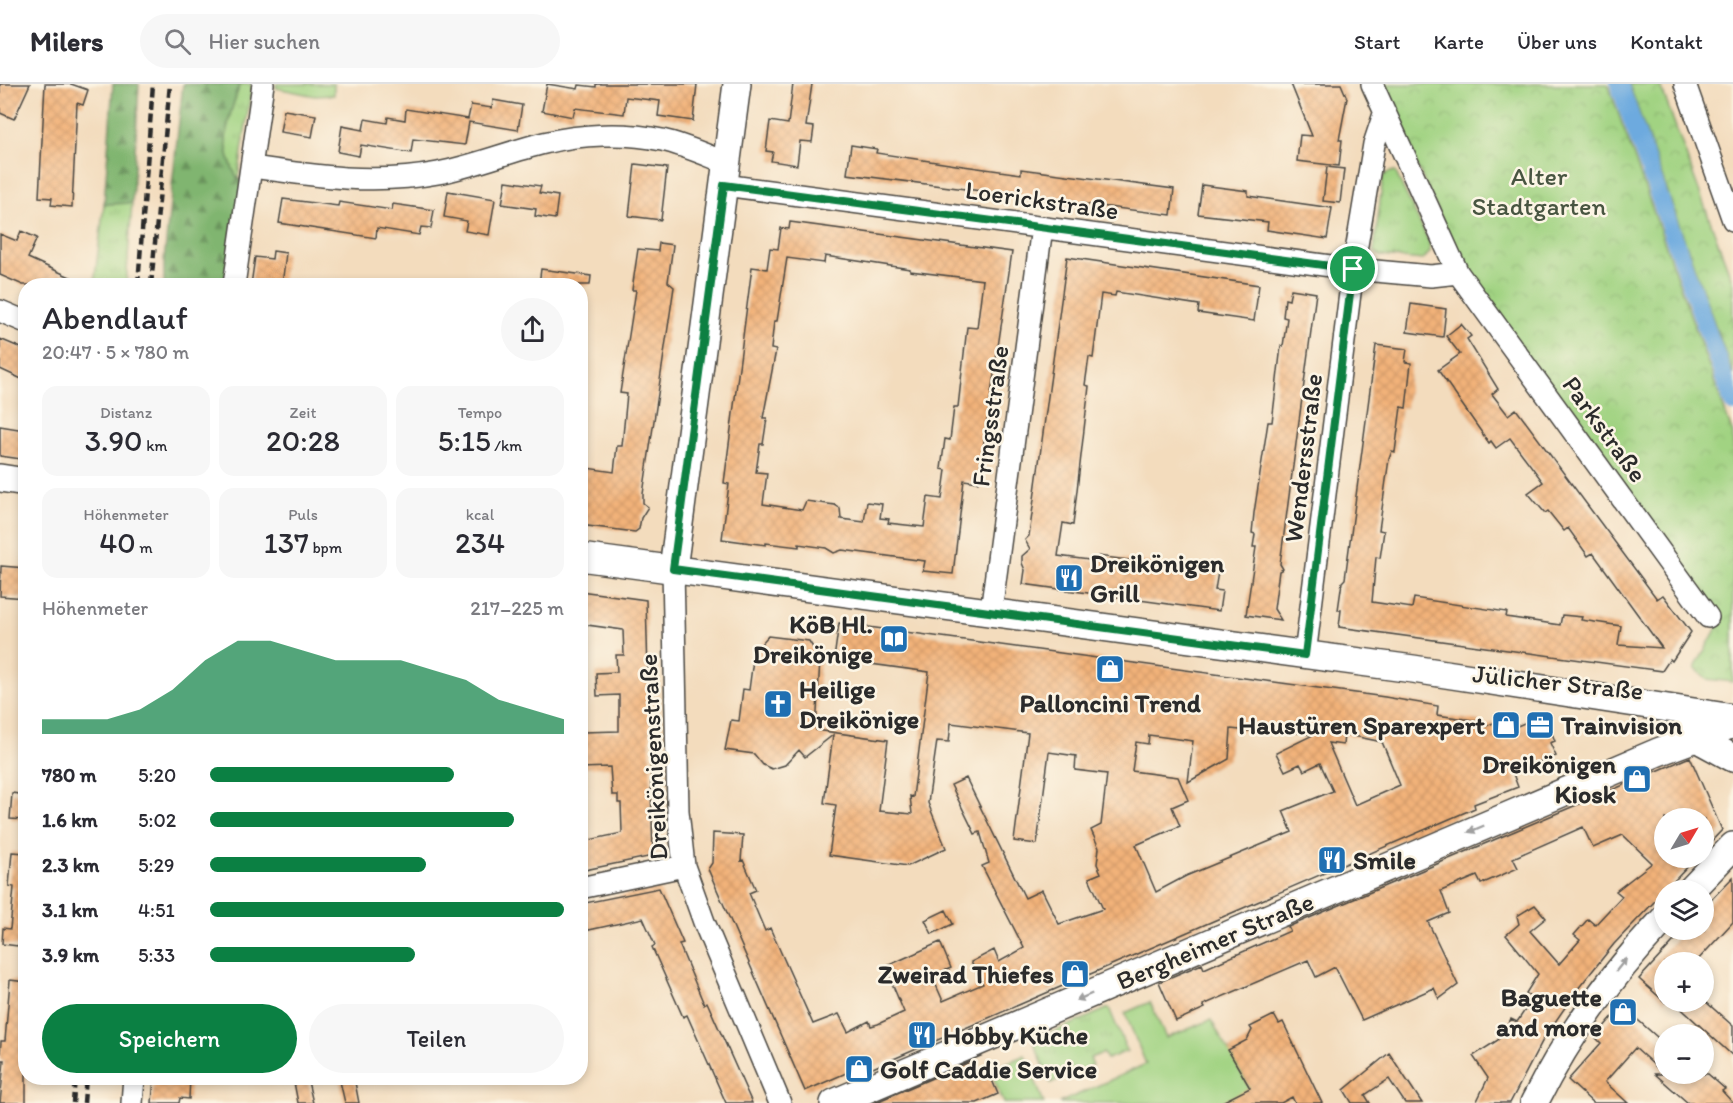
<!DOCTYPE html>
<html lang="de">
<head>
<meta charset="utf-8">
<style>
  :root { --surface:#fff; --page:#f7f7f7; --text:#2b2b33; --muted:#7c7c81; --line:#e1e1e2; --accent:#0b8043 }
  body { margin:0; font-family:Itim,sans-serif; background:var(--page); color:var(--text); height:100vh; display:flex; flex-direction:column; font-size:22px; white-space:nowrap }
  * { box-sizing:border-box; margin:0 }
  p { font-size:20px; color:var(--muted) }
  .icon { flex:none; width:33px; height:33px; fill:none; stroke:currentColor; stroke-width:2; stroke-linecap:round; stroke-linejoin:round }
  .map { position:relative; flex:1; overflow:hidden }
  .details { position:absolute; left:18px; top:194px; width:570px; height:807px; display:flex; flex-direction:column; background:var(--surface); border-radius:24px; box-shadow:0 3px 9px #0003 }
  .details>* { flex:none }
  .needle { width:39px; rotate:52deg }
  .fabs { position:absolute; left:1654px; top:724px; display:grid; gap:12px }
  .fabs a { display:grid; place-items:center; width:60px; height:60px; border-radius:50%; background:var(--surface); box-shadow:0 3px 9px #0003; font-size:30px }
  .pin { position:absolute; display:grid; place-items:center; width:51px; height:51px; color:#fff; margin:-26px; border:3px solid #fff; border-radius:50%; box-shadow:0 2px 6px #0007 }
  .round { display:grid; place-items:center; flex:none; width:63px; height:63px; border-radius:32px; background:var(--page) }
  .summary { display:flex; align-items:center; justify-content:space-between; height:102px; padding:0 24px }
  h1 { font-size:33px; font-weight:600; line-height:45px }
  .stats { display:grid; grid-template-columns:repeat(3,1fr); gap:9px; height:102px; padding:6px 24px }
  .stats div { display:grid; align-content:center; border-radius:15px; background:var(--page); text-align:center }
  .stats b { font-size:30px; font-weight:600 }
  .stats small { font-size:16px; font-weight:400 }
  .stats p { font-size:16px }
  .chart { height:168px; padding:12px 24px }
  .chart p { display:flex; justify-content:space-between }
  .chart svg { width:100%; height:108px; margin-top:6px; fill:var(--accent); opacity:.7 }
  .action { display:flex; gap:12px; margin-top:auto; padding:12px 24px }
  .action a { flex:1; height:69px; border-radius:36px; background:var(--accent); color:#fff; font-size:24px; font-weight:600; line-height:69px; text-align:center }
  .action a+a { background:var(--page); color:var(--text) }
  ul { padding:0 24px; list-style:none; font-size:20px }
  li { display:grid; grid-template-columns:96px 72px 1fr; align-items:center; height:45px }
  li i { height:15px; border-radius:8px; background:var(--accent) }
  header { display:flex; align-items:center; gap:36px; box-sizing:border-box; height:84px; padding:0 30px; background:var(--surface); border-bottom:2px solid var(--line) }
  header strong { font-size:28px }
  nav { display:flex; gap:33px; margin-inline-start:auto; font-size:21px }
  .search { width:420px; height:54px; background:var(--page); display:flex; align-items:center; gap:15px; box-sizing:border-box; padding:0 21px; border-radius:33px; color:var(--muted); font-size:22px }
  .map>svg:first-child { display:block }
  .grass { fill:url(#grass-tufts); stroke:#667f56; stroke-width:1.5 }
  .forest { fill:url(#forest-firs); stroke:#56704e; stroke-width:1.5 }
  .park { fill:url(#park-crowns); stroke:#667f56; stroke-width:1.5 }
  .garden { fill:#a1d382; stroke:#667f56; stroke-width:1.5 }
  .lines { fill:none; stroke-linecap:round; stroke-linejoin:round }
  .canal { stroke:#6daadf; stroke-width:18 }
  .building { fill:url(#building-cross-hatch); fill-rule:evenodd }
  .minor-casing { stroke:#494641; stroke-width:24 }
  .major-casing { stroke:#494641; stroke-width:30 }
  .minor { stroke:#fff; stroke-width:21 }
  .major { stroke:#fff; stroke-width:27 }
  .rail { stroke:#2b2b2b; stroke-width:4.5; stroke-dasharray:9 4.5; stroke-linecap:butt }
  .oneway { fill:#a0a0a0 }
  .route-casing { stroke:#fff; stroke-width:12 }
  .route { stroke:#0b8043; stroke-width:8 }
  .labels { text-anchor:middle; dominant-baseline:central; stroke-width:5; stroke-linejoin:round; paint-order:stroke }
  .park-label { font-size:26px; fill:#485541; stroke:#fcf5e5 }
  .street-label { font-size:26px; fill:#2b2b2b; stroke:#fcf5e5 }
  .poi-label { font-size:26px; font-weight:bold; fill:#2b2b2b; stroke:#fcf5e5; text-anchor:start }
</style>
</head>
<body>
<header>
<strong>Milers</strong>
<div class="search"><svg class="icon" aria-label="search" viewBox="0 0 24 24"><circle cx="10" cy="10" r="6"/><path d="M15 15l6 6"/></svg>Hier suchen</div>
<nav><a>Start</a><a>Karte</a><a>Über uns</a><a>Kontakt</a></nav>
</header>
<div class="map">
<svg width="1733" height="1019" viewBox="0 0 1733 1019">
  <defs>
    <pattern id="grass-tufts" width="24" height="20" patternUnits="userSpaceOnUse" patternTransform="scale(1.5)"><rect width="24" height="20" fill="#a1d382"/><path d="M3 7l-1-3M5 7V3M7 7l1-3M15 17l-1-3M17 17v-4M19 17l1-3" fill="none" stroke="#8bb570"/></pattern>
    <pattern id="forest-firs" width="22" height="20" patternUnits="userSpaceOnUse" patternTransform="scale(1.5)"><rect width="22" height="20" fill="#80b570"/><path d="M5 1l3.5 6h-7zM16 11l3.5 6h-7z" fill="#69935c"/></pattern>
    <pattern id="park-crowns" width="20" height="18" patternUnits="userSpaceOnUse" patternTransform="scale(1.5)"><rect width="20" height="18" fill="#a1d382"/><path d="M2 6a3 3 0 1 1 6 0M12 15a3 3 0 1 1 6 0" fill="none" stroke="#8bb570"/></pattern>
    <pattern id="building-cross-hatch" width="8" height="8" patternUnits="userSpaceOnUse" patternTransform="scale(1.5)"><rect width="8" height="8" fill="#f2b279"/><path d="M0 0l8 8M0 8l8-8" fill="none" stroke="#d09969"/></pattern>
  </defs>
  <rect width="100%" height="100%" fill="#fcf5e5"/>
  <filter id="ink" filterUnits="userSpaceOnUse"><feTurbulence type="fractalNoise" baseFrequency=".0167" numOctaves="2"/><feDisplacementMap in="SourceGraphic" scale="12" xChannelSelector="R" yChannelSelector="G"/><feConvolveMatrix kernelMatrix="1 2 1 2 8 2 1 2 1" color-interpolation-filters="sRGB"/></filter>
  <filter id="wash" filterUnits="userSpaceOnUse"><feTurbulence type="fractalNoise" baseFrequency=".008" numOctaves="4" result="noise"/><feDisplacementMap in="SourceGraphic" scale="24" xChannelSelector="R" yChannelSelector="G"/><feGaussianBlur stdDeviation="1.35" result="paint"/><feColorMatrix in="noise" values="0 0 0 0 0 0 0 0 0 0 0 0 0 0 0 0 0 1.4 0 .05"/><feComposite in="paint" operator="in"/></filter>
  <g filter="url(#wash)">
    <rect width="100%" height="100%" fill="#f3dcbd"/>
    <path class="grass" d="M240,0H252L238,95C217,59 228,37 240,0Z
      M1395,87L1429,158L1430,168L1423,176L1380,172L1374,167L1383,93L1387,89Z
      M132,119L126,201H94L104,120Z
      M1109,924L1127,967L1107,975L1103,969L1090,974L1093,981L1051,999L1033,957Z"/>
    <path class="forest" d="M113,0H139L132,119L104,120Z
      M183,0H240C228,37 217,59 238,95L244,96L224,201H164V176Z"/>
    <path class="park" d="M1379,0H1608L1733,350V598L1706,595L1695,584L1720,538L1471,199Z
      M1629,0H1660L1733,199V291Z"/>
    <path class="garden" d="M276,0H334V11L315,12L276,4Z
      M1150,918L1166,954L1211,936L1250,1004L1229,1019H1059L1146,980L1125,929Z
      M1025,971L1044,1019H1004L990,986Z"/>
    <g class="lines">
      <path class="canal" d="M1619,0L1733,319"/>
    </g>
    <g id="blocks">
      <path class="building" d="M0,0H30L14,35L0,29Z
        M45,0H71L88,6L83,21L77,19L72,123L51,121L52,114L39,113Z
        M547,0L578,5L579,1L596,3V0H697L693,37L658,32L660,17L626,13L624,30L575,24L573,33L542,27Z
        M793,0H812L806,42L814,43L812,58L800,57L797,81L771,77L773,68L766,67L770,37L788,40Z
        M1291,0H1341L1347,14L1339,56H1342L1339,82L1297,77L1300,51L1312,52Z
        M493,16L522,21L518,46L469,38L465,61L413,55L411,69L361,61L359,72L338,68L342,42L363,46L365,35L387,39L388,33L405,36L406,25L468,35L471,21L492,24Z
        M284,26L316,31L312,53L280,48Z
        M851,61L877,65L876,69L956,81L1021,90V85L1174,105L1171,131L847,90Z
        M635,80L667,84L661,136L629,132Z
        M1327,83L1344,85L1340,119L1323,117Z
        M506,97L541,102L539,109L558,112L555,135L535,132L536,125L502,120Z
        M1202,101L1248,107V112L1332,124L1327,155L1267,146L1268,138L1198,130Z
        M448,107L495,115L489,151L465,147L467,137L444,133Z
        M283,115L338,122L339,118L392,126L393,120L434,126L431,144L421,143L419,151L377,144L376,154L279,139Z
        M790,138L1012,168L978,398L964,396L953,490L923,487L925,477L842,466L834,469L826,464L799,460V463L766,459V461L722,455L729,400L724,399L752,183L767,185L770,164L778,165L781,144L789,145ZM825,172L910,185V187L983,196L977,244L967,243L958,323H954L950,356L945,355L941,385L946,386L942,415L928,413L924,443L888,439L889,435L880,434L882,420L867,418L864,438L841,435L840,424L835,421L806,417L802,426L763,420L767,389L756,388L760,360H763L767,334H763L776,266L771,265L774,237H777L787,174L824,179Z
        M21,147L37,154L28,174L88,201H23L0,191V150L17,157Z
        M659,159L673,161L668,198L674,203L643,410V419L648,423L641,434L639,445L635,448L580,441V383L614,388L617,362H622L627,310L620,309L636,206H632L638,165L658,167Z
        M273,167L286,169L282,201H251L255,173L272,175Z
        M1067,173L1259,201L1254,237L1198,229L1199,221L1116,208L1115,212L1101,210L1093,274L1089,273L1085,301L1089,302L1073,441L1063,439L1058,472L1097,477L1098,472L1218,488L1215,506L1222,507L1219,527L1023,500L1025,486L1022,479V472L1030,465L1025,456L1029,452Z
        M541,185L591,192L590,201H539Z
        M1291,205L1316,209L1280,480L1283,485L1279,487L1274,525L1281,536L1246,531L1256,463H1253L1255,450L1252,449L1254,429L1268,338H1272L1281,262H1283L1287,234L1283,233L1285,215L1289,216Z
        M1411,220L1446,225L1443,253L1407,248Z
        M1461,240L1471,252L1467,255L1498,305L1492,310L1508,331L1516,325L1657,515L1663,511L1691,548L1672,577L1670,575L1662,587L1339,543L1341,526H1338L1342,498L1345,495L1376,261L1407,265L1405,278L1411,279L1406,324L1401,323L1395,368L1392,367L1389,375L1379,446L1384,447L1380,474L1376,473L1372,518L1412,524L1414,514L1507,528L1506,533L1560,541L1562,531L1582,533L1581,536L1621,542L1618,561L1662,564L1593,469L1588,472L1568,444L1564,447L1548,427L1545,429L1528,409L1543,398L1510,354L1496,364L1491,357L1489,359L1438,286L1460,270L1446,252Z
        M0,255L26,266V297L0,285Z
        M0,342L25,346L21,375L0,372Z
        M1,482L26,484V514L0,512Z
        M580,507L646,516L653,772L580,787V758L622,749L621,719H618V711H612L610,683L580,684V652H583V648L619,647V611L597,612L596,589L617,588L616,571H624L623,546L580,540Z
        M839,539L1385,613L1438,622L1437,631L1479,637L1481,644L1496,638L1498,644L1513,638L1515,643L1529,637L1532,644L1547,637L1555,657L1550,659L1556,672L1512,687L1518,703L1474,720L1475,724L875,983L855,991L853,986L805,1007L708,785L712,779L713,749L743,751L741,777L743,776L756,806L749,809L765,847L770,844L813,940L839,930L848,948L869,937L871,942L878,940L904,928L885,883L940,858L951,884L932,892L943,917L983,900L971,878L994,866L999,878L1024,864L982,782L989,779L980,748L975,750L951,701L966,694L1025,814L1042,806L1059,840L1103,825L1089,794L1101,789L1097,780L1099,764L1091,746L1101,741L1107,690L1075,686L1076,672L1049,668L1037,760L1014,757L1028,649L951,639L949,658L937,657L928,719L946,764L908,782L829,771L836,721L824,719L833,651L805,673L799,666L785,681L772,685L763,681L754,670L725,666L731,636L739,637L743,605L749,606L754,568L768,552L809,557L820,575L816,646L888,656L879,727L912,730L910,712L913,713L929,588L834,575ZM1251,642L1313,651L1276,669L1285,687L1300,680L1304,687L1320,679L1333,707L1283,727L1292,748L1186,792L1156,808L1136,761L1180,742L1172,723L1188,716L1178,693L1132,687L1136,658L1148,660L1149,651L1193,657L1188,698L1229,675L1231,645L1250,647ZM1344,650L1382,658L1400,701L1355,721L1328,659L1343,661Z
        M1690,673L1722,746L1704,765V735H1665V774H1696L1614,860L1577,906L1544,954L1510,1019H1476L1488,994L1473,972L1498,956L1511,935L1517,938L1533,914L1526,909L1538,890L1506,851L1519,840L1517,832L1535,821L1546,834L1530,847L1559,880L1580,856L1574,851L1588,835L1595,841L1622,812L1616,807L1652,779L1623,751L1593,764L1583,743L1513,774L1518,784L1481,800L1477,792L1441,807L1449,829L1428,838L1458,901L1439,915L1434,904L1362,936L1335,883L1316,893L1308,876L1203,921L1205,924L1176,937L1159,898L1202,880L1204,885L1290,847L1288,843Z
        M12,709L26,711V736L10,735Z
        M12,768L26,769V863L2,860L3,844L10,845L14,803L9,802Z
        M1733,793V838L1695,879H1665V918L1639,895L1684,846H1704V823Z
        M659,804L683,859L679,860L696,901L704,920L707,918L752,1019H726L687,931L683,933L652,863L655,861L643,834L580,848V820Z
        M946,826L953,840L932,850L925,836Z
        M10,896L26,898V1019H0L4,976H0V970L1,957H5Z
        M1674,918H1706L1733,942V972Z
        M1622,922L1665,960V990H1708L1725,1005L1722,1007L1733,1019H1688L1655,990H1664L1635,964L1605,998L1628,1019H1593L1568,996L1601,959L1595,953Z
        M1274,931L1279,940L1283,938L1322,1019H1295L1292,1013L1281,1019H1220L1250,1004L1228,966L1247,956L1252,946L1250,943Z
        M1389,969L1422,1019H1405L1389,995L1365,1011L1370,1019H1352L1344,1006Z
        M972,977L978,993L989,989L998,1010L977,1019H874Z
        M154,993H190L189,1015L180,1014L179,1019H152Z
        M293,993H307L313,1019H298Z
        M339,993H354L359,1019H345Z"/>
    </g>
  </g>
  <g filter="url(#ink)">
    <use href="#blocks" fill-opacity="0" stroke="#494641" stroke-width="1.5"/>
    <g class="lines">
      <g class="minor-casing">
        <path id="minor" d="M1372,0L1458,189L1708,533
          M1685,0L1733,136
          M252,83C314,92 375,101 438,89C474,82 508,68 544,59C581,50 625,48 662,56C684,61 706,71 727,79
          M724,101L1353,185L1431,192L1458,189
          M234,201L263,0
          M0,227L26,238
          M673,485L678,727L684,782L704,838L780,1019
          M991,528L1042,143
          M1305,571L1353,185L1374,60L1384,30
          M580,804L684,782
          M132,1019L134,993"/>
      </g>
      <g class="major-casing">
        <path id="major" d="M0,394L26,398
          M580,473L1413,585L1733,634
          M673,485L737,0
          M1687,649L1733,674
          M1690,807L1733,762
          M834,1019L1658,668L1733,640
          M1534,1019C1569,949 1612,890 1665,834"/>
      </g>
      <use href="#minor" class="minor"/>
      <use href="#major" class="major"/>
      <path class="rail" d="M138,201L153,0
        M151,201L170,0
        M73,1019L75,993
        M84,1019L86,993"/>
    </g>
    <defs><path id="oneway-solid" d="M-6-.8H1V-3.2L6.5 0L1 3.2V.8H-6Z" transform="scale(1.5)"/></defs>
    <g class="oneway">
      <use href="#oneway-solid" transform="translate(1476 745) rotate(157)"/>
      <use href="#oneway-solid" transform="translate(1621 881) rotate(-51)"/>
      <use href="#oneway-solid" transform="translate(1084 913) rotate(157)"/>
    </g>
  </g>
  <g class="lines" filter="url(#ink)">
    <g class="route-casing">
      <path id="route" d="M724,101L1353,185L1305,571L673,485Z"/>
    </g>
    <use href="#route" class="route"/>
  </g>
  <defs>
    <g id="restaurant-square" transform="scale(1.5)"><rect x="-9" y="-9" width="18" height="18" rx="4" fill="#1f6fb2" stroke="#fcf5e5"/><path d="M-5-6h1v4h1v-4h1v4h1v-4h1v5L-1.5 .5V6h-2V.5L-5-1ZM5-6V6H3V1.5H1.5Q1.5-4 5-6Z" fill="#fff"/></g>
    <g id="library-square" transform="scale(1.5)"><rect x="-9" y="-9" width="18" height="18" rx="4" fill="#1f6fb2" stroke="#fcf5e5"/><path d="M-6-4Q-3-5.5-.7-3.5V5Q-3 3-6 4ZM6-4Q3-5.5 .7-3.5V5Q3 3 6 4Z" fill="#fff"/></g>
    <g id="shop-square" transform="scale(1.5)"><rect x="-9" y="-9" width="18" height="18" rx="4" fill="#1f6fb2" stroke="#fcf5e5"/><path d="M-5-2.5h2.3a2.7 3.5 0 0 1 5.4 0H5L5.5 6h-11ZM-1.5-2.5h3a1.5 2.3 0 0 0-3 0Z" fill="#fff"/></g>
    <g id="church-square" transform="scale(1.5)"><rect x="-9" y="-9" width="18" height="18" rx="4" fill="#1f6fb2" stroke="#fcf5e5"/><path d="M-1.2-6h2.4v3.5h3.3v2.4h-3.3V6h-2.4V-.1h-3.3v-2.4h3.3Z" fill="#fff"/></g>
    <g id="office-square" transform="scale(1.5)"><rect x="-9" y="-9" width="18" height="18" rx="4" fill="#1f6fb2" stroke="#fcf5e5"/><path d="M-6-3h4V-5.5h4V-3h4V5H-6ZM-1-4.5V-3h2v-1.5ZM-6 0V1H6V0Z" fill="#fff"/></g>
  </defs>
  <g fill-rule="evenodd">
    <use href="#restaurant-square" x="1069" y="494"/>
    <use href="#library-square" x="894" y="555"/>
    <use href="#shop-square" x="1110" y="585"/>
    <use href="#church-square" x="778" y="620"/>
    <use href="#shop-square" x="1506" y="641"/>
    <use href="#office-square" x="1540" y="641"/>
    <use href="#shop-square" x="1637" y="695"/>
    <use href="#restaurant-square" x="1332" y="776"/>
    <use href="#shop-square" x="1075" y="890"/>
    <use href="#shop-square" x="1623" y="928"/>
    <use href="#restaurant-square" x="922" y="951"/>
    <use href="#shop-square" x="859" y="985"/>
  </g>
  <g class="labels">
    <g class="park-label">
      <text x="1539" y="92">Alter<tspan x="1539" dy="30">Stadtgarten</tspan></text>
    </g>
    <g class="street-label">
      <text transform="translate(1042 116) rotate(8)">Loerickstraße</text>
      <text transform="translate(990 332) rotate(-82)">Fringsstraße</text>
      <text transform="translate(1605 345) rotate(54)">Parkstraße</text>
      <text transform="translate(1303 374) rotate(-83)">Wendersstraße</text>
      <text transform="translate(1558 598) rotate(6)">Jülicher Straße</text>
      <text transform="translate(653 673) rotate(-93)">Dreikönigenstraße</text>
      <text transform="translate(1215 857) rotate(-23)">Bergheimer Straße</text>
    </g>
    <g class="poi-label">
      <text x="1090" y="479">Dreikönigen<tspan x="1090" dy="30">Grill</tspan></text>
      <text x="873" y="540" text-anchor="end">KöB Hl.<tspan x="873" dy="30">Dreikönige</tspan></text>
      <text x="799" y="605">Heilige<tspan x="799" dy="30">Dreikönige</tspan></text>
      <text x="1110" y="619" text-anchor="middle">Palloncini Trend</text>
      <text x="1485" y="641" text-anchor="end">Haustüren Sparexpert</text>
      <text x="1561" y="641">Trainvision</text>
      <text x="1616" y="680" text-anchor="end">Dreikönigen<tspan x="1616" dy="30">Kiosk</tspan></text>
      <text x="1353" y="776">Smile</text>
      <text x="1054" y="890" text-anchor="end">Zweirad Thiefes</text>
      <text x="1602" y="913" text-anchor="end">Baguette<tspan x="1602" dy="30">and more</tspan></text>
      <text x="943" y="951">Hobby Küche</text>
      <text x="880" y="985">Golf Caddie Service</text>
    </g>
  </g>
</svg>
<div class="fabs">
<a><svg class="needle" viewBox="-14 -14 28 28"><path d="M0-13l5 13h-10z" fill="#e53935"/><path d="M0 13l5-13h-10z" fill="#7c7c81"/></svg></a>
<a><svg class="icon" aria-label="layers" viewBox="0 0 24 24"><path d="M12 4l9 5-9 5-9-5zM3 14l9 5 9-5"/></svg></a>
<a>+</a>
<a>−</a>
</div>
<div class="pin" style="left:1353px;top:185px;background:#1e9e55"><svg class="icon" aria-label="arrive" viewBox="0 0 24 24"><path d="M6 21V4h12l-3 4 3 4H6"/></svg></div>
<section class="details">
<div class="summary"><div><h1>Abendlauf</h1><p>20:47 · 5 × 780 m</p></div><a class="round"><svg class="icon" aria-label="share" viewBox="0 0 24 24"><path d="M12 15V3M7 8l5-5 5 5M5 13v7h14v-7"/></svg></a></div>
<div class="stats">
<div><p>Distanz</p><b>3.90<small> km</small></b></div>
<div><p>Zeit</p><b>20:28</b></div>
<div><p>Tempo</p><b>5:15<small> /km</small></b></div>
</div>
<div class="stats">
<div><p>Höhenmeter</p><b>40<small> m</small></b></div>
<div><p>Puls</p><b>137<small> bpm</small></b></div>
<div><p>kcal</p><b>234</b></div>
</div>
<div class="chart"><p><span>Höhenmeter</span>217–225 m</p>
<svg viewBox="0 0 160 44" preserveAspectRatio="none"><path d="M0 44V38L10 38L20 38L30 34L40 26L50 14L60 6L70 6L80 10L90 14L100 14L110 14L120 18L130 22L140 30L150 34L160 38V44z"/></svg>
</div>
<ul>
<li><b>780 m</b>5:20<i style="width:69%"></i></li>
<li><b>1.6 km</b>5:02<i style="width:86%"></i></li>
<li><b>2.3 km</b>5:29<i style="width:61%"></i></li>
<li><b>3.1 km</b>4:51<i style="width:100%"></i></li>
<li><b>3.9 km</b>5:33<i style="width:58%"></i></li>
</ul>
<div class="action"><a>Speichern</a><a>Teilen</a></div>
</section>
</div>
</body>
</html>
